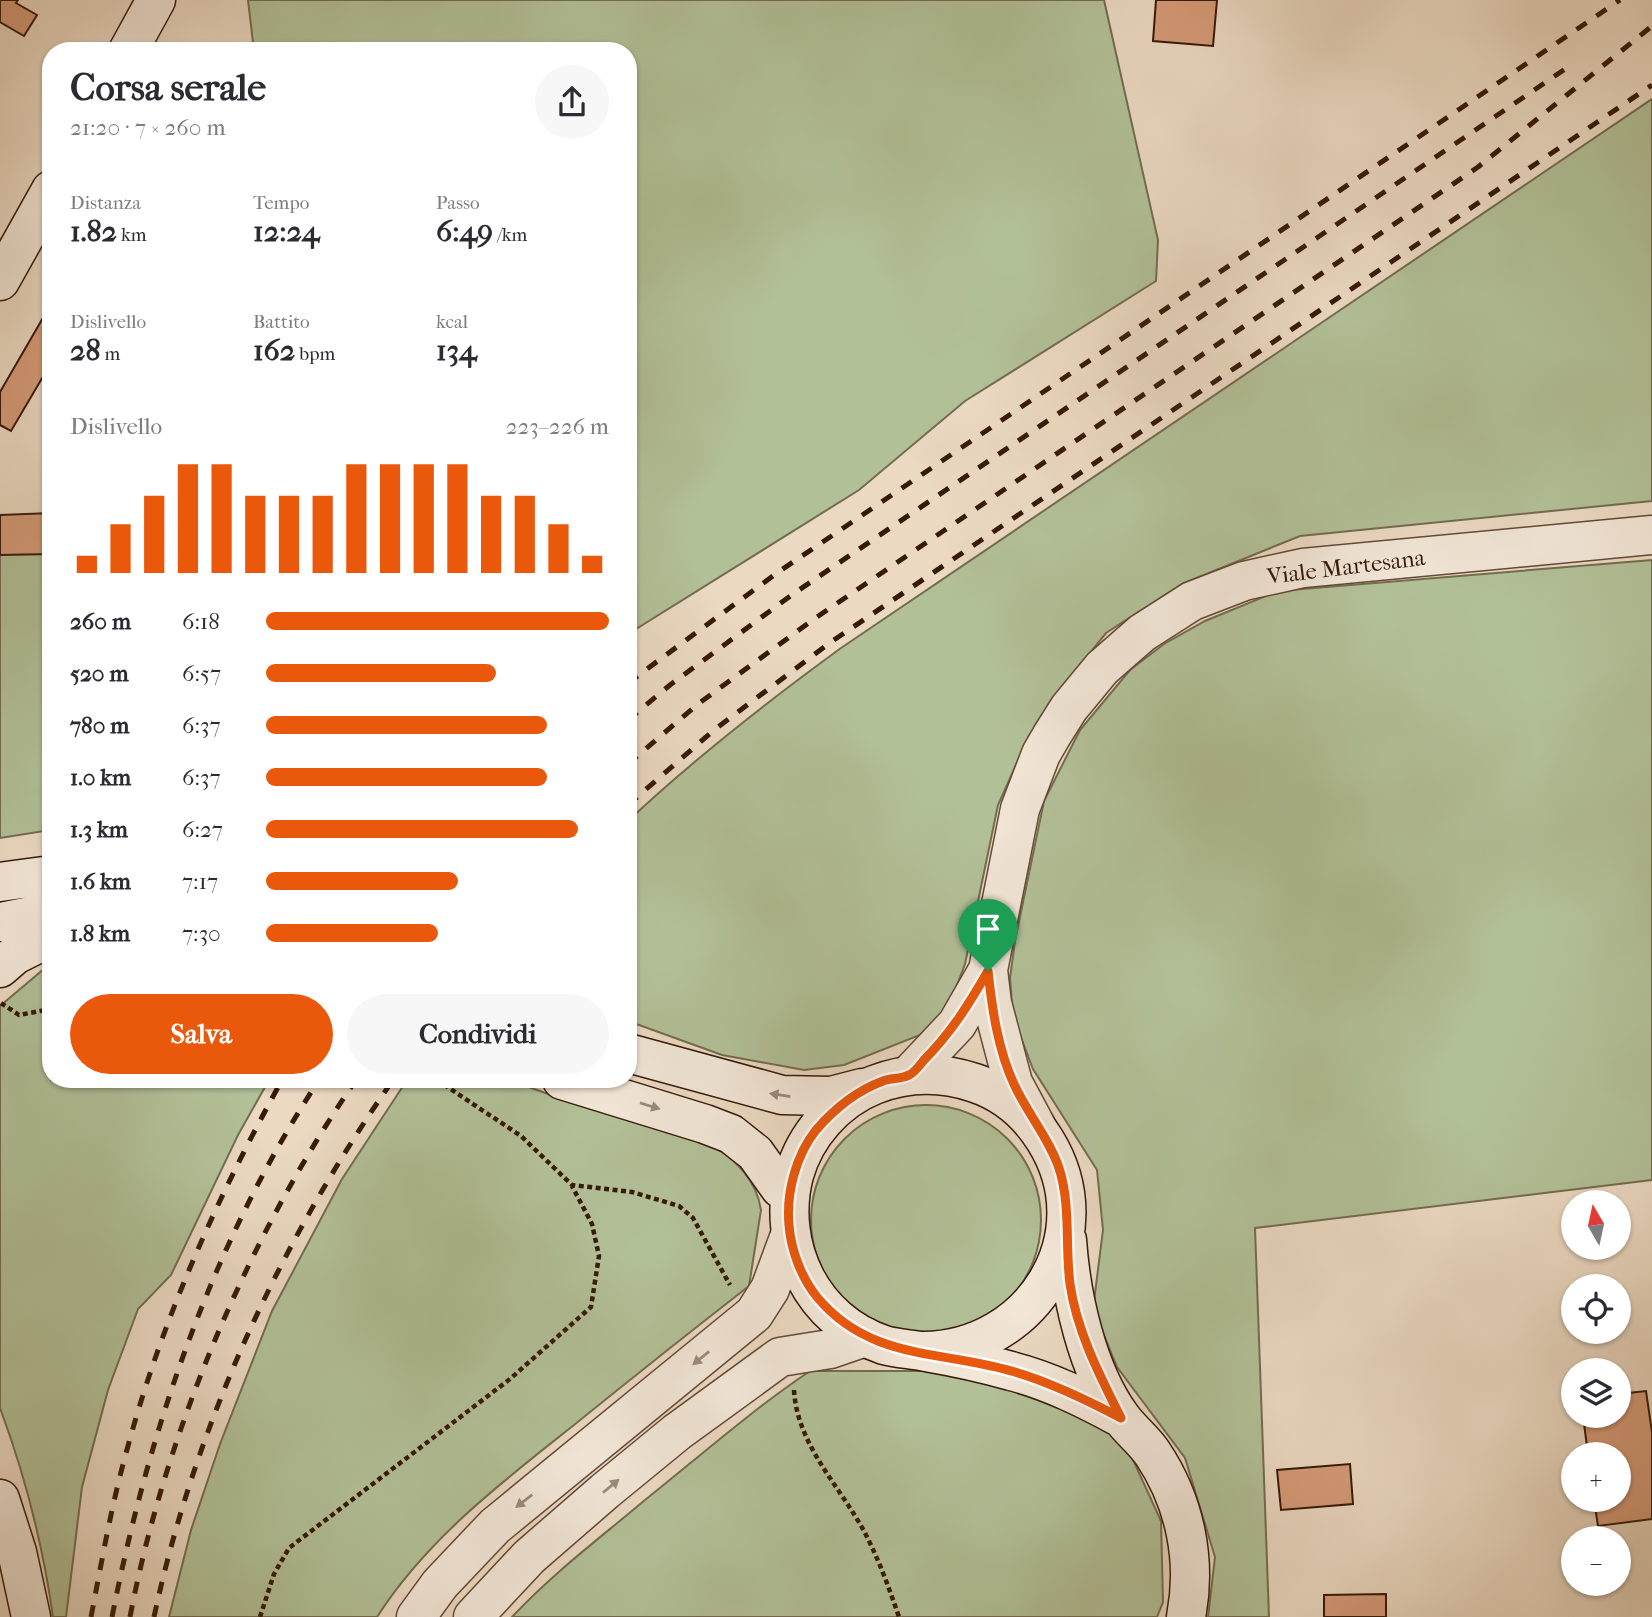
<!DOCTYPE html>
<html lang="it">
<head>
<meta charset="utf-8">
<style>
  :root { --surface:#fff; --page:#f7f7f7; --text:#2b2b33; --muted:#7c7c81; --accent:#ea580c }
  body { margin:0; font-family:"IM FELL French Canon",serif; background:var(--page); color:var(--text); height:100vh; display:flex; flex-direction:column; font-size:26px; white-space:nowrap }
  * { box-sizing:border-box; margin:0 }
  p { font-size:23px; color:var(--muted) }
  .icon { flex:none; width:38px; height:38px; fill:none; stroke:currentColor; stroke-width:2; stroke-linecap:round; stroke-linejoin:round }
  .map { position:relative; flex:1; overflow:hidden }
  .details { position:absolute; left:42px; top:42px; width:595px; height:1046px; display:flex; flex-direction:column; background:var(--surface); border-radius:28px; box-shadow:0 2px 5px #0004 }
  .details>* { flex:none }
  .needle { width:46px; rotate:351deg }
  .tools { position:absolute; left:1561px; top:1190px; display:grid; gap:14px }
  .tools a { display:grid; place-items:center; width:70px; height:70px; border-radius:50%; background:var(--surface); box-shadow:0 2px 5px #0004; font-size:35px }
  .pin { position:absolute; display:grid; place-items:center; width:60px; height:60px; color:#fff; margin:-72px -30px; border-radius:50% 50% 50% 0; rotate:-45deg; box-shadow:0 0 7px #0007 }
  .pin .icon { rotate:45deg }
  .round { display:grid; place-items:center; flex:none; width:74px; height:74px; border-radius:37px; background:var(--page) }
  .overview { display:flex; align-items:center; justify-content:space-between; height:119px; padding:0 28px }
  h1 { font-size:38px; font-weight:800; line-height:52px }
  .figures { display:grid; grid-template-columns:repeat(3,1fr); gap:10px; height:119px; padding:7px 28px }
  .figures div { display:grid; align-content:center }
  .figures b { font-size:30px; font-weight:800 }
  .figures small { font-size:19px; font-weight:400 }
  .figures p { font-size:19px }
  .chart { height:196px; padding:14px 28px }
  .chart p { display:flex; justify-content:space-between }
  .chart svg { width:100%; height:126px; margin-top:7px; stroke:var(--accent); stroke-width:6 }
  .button { display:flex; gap:14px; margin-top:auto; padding:14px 28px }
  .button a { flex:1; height:80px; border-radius:42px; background:var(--accent); color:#fff; font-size:28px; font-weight:800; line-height:80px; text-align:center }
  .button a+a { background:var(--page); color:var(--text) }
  ul { padding:0 28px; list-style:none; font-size:23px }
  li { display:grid; grid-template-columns:112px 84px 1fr; align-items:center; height:52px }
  li i { height:18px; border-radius:9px; background:var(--accent) }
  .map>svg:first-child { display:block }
  .green { fill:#b2c098; stroke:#746c50; stroke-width:2 }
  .building { fill:#d59b78; stroke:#361908; stroke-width:2 }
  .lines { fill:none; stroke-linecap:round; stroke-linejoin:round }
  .minor-casing { stroke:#634936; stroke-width:41 }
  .tertiary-casing { stroke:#634936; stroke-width:41 }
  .secondary-casing { stroke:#361908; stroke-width:41 }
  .path { stroke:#361908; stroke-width:4.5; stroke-dasharray:5 3.5; stroke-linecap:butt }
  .minor { stroke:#f2e6d7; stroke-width:38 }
  .tertiary { stroke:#f2e6d7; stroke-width:38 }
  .secondary { stroke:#f2e6d7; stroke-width:38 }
  .rail { stroke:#361908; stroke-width:5; stroke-dasharray:12 12; stroke-linecap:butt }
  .oneway { fill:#9d8a7a }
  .route-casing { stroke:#fff; stroke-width:14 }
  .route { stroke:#ea580c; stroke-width:9 }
  .labels { text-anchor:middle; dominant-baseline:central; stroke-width:6; stroke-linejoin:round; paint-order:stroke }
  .street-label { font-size:23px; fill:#361908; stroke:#f2e6d7 }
</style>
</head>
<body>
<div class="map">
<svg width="1652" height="1617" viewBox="0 0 1652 1617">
  <rect width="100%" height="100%" fill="#ebd9c2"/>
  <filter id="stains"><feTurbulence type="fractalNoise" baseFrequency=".00286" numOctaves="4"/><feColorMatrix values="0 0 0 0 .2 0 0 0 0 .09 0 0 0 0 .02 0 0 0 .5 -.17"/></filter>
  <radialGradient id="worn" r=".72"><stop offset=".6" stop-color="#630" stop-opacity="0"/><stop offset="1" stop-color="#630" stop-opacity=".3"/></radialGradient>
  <path class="green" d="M248,0H1104L1158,240L1156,281L965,401L859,490L628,634V51H254Z
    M1652,99V501L1300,536L1182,584L1106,633L1064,685L1029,736L998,805L965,964L954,993L940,1017L920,1035L844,1065L804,1070L722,1055L628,1021V821C695,758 767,702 841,648Z
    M51,546V830L0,838V551Z
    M1652,560V1180L1255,1228L1269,1617H1208L1215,1557L1185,1458L1117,1367L1093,1309L1103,1230L1097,1170L1033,1069L1013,1017L1010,978L1015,941L1044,801L1080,730L1130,670L1164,644L1205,621L1278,591Z
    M51,963V1080H269L238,1135L171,1275L138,1309L108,1390L82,1487L66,1617H53C43,1546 25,1475 0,1408V1006Z
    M407,1080C437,1080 468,1077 498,1080C523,1082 550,1096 574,1103C637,1120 749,1132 761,1210L749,1286C690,1332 632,1378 574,1425C502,1482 427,1539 377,1617H169L191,1530L220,1444L272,1311L342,1179Z
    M811 1220a115 115 0 1 1 230 0a115 115 0 1 1-230 0Z
    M810,1371H949L1085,1410L1129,1451L1161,1521L1163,1602L1157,1617H512C553,1573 600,1538 645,1500C700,1456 752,1410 810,1371Z"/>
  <path class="building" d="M0,0H18L16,3L37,15L24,36L0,22Z
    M1156,0H1217L1213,46L1153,41Z
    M51,304V363L11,431L0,425V392Z
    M51,513V554L0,555V515Z
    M1646,1391L1652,1432V1519L1598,1526L1594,1500H1619V1454H1588L1583,1416H1619V1394Z
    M1350,1464L1353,1504L1281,1510L1277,1470Z
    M1386,1594V1617H1324V1595Z"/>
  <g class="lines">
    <g class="minor-casing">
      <path id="minor" d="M416,1617L440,1584L495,1526L754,1314L770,1289L790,1235
        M473,1617L529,1557L605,1491L677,1432L780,1357L830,1349L865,1337"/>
    </g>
    <g class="tertiary-casing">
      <path id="tertiary" d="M909,1075L957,1024L988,970
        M1036,1126L1013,1083L992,1003L988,970L1020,809L1041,754L1052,735L1069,708L1102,668L1142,633L1192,601L1244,581L1303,568L1652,535"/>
    </g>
    <g class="secondary-casing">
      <path id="secondary" d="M128,51L156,0
        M0,281L51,190
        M0,882L51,875
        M0,922L51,912
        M0,968L15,955L51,937
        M628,1053L782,1095L831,1096L862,1088
        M562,1080L705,1124L731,1134L755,1153L780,1188L789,1195
        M1067,1240C1071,1297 1087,1370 1121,1417C1130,1430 1144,1440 1153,1454C1185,1502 1197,1560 1186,1617
        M923,1351C1031,1351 1105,1236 1045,1140C1029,1114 1005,1093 975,1083C942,1072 907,1072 874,1085C836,1100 805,1135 794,1175C776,1246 812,1321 884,1345C898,1349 912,1349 926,1352C955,1357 983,1363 1011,1371C1050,1381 1086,1399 1121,1418
        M0,1499L17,1552L31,1617"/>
    </g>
    <path class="path" d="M1,1003L19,1015L51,1009
      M437,1080L521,1136L572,1185L632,1192L679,1206L693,1218L730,1285
      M794,1390C797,1445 840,1486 865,1533C879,1560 889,1588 899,1617
      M260,1617L274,1574L289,1548L510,1379L591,1307L599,1256L592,1224L572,1186"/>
    <use href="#minor" class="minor"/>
    <use href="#tertiary" class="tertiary"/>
    <use href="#secondary" class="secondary"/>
    <path class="rail" d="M628,683L777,573L1620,0
      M628,720L670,685L793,594L1571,65
      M628,764L698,704L814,619L1478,167L1652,26
      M628,805L714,730L831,642L1652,85
      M91,1617C102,1560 112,1502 128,1446C163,1317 218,1196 282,1080
      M112,1617C149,1429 213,1241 319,1080
      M130,1617C165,1433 249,1235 356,1080
      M154,1617C195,1425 281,1240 393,1080"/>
  </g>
  <defs><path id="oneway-solid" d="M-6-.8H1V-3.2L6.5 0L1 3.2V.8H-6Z" transform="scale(1.75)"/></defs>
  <g class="oneway">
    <use href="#oneway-solid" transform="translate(780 1095) rotate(-171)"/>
    <use href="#oneway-solid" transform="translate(650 1106) rotate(17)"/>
    <use href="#oneway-solid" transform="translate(701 1358) rotate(141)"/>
    <use href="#oneway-solid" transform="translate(611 1486) rotate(-40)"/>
    <use href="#oneway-solid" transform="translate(524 1501) rotate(142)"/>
  </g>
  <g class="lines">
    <g class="route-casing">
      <path id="route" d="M988,971C992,1008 998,1050 1014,1084C1027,1113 1049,1138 1059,1168C1071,1205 1065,1246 1070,1284C1077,1332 1100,1376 1121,1418C1087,1400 1052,1383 1015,1372C942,1350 870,1361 817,1297C801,1277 791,1250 789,1225C786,1193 796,1155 816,1130C835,1108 856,1091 883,1081C891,1078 902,1079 909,1075C914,1073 920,1065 924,1060C951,1033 969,1004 988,971Z"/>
    </g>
    <use href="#route" class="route"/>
  </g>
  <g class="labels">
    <g class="street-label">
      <text transform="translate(1346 567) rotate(-7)">Viale Martesana</text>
    </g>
  </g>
  <rect width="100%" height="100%" filter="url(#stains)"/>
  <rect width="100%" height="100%" fill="url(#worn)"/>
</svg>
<div class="tools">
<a><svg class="needle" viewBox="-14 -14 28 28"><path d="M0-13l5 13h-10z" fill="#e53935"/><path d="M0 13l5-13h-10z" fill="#7c7c81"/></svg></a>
<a><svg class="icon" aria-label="locate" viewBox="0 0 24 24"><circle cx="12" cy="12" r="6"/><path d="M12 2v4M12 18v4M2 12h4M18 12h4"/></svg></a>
<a><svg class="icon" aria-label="layers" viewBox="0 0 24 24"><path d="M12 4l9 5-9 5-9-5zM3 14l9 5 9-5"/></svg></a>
<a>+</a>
<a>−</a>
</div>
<div class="pin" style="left:988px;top:971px;background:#1e9e55"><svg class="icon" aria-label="arrive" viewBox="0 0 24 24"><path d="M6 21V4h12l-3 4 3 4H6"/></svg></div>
<section class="details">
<div class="overview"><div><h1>Corsa serale</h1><p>21:20 · 7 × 260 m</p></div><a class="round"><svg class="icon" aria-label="share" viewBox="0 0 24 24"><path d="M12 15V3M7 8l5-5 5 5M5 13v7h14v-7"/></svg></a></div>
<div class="figures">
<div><p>Distanza</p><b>1.82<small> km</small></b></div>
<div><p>Tempo</p><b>12:24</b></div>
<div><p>Passo</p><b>6:49<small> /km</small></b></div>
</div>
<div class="figures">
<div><p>Dislivello</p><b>28<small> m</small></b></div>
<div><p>Battito</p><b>162<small> bpm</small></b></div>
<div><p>kcal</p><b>134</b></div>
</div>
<div class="chart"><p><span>Dislivello</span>223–226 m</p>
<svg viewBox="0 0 160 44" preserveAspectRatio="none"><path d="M5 44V38M15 44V27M25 44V17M35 44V6M45 44V6M55 44V17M65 44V17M75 44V17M85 44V6M95 44V6M105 44V6M115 44V6M125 44V17M135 44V17M145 44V27M155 44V38"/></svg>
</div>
<ul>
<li><b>260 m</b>6:18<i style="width:100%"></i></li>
<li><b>520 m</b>6:57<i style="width:67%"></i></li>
<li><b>780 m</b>6:37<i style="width:82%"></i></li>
<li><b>1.0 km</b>6:37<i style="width:82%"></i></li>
<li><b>1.3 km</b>6:27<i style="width:91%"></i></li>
<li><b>1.6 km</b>7:17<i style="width:56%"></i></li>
<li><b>1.8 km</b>7:30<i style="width:50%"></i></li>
</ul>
<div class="button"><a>Salva</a><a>Condividi</a></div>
</section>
</div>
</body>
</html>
